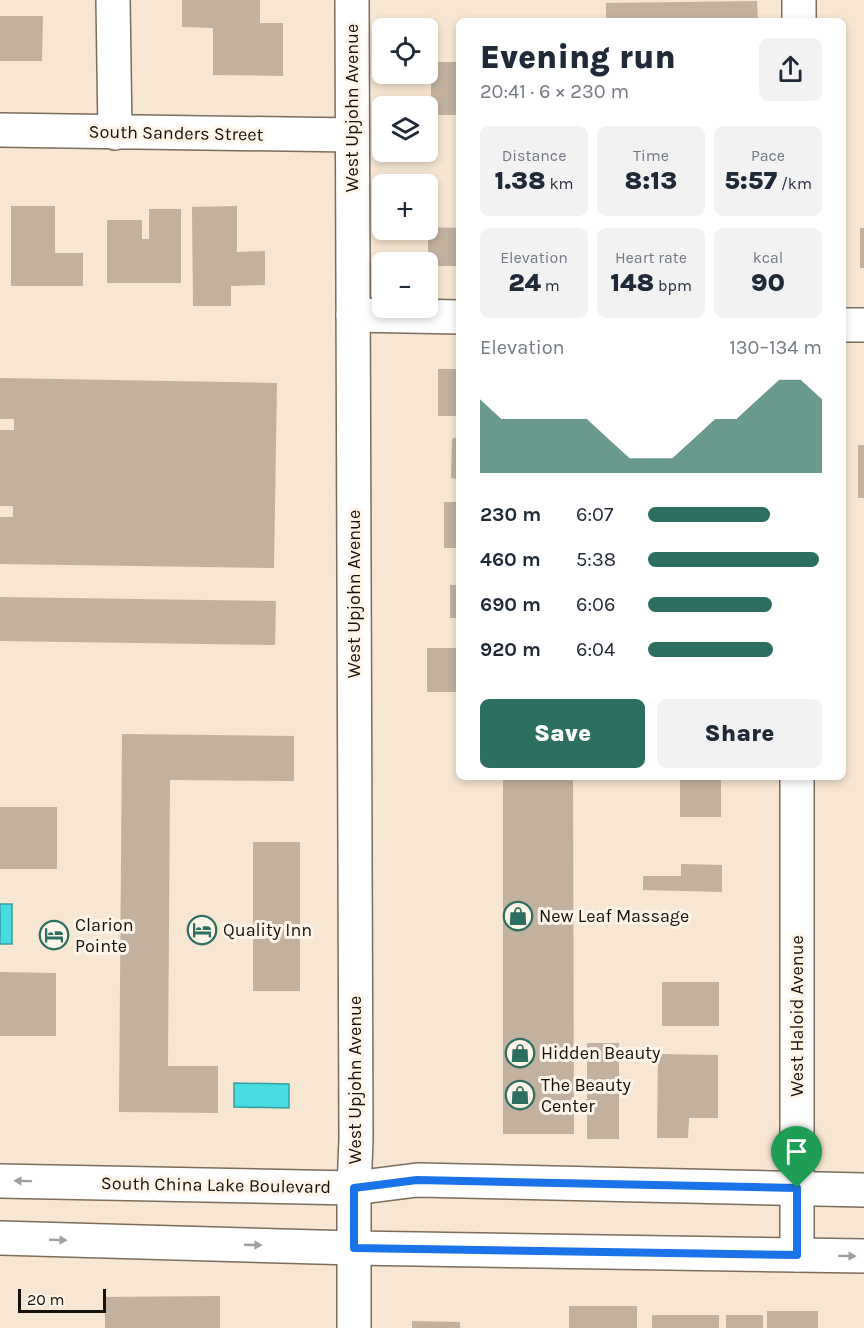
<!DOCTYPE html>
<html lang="en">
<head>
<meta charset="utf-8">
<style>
  :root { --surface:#fff; --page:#f2f2f3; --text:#1f2937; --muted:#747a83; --accent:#2c6e5f }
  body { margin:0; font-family:Karla,sans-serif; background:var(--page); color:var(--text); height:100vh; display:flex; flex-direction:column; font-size:22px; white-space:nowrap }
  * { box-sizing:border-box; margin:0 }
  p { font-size:20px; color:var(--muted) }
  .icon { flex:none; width:33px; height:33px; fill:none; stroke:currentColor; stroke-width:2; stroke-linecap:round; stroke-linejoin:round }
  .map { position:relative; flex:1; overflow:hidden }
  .panel { position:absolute; left:456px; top:18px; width:390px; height:762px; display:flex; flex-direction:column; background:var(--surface); border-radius:9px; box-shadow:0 3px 9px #0003 }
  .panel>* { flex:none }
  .tools { position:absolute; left:372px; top:18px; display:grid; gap:12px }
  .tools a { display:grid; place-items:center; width:66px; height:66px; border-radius:9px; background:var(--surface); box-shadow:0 3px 9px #0003; font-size:30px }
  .scale { position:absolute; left:18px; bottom:15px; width:88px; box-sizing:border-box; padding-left:6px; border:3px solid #16110a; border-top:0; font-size:16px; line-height:21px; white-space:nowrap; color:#16110a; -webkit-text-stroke:4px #fef5e8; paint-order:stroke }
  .pin { position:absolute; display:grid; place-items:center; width:51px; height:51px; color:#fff; margin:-62px -26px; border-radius:50% 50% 50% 0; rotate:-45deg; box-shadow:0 0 6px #0007 }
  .pin .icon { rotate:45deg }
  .round { display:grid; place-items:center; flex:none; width:63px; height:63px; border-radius:9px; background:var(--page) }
  .headline { display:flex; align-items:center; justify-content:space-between; height:102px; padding:0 24px }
  h1 { font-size:33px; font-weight:800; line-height:45px }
  .figures { display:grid; grid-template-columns:repeat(3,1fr); gap:9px; height:102px; padding:6px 24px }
  .figures div { display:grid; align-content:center; border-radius:9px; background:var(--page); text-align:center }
  .figures b { font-size:26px; font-weight:800 }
  .figures small { font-size:16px; font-weight:400 }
  .figures p { font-size:16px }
  .chart { height:168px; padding:12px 24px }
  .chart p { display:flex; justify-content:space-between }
  .chart svg { width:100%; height:108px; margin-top:6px; fill:var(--accent); opacity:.7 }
  .button { display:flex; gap:12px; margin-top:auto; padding:12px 24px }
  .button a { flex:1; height:69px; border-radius:9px; background:var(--accent); color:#fff; font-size:24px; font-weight:800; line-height:69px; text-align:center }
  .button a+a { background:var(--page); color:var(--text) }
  ul { padding:0 24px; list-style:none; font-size:20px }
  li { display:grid; grid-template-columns:96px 72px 1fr; align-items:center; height:45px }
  li i { height:15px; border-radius:8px; background:var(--accent) }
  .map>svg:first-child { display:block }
  .water { fill:#47dce1; stroke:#389fa0; stroke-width:1.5 }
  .building { fill:#c3b19f }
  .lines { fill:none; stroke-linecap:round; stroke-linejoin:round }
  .minor-casing { stroke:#7b6d5b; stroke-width:36 }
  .tertiary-casing { stroke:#7b6d5b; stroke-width:36 }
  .secondary-casing { stroke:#7b6d5b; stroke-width:36 }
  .primary-casing { stroke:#7b6d5b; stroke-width:36 }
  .minor { stroke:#fff; stroke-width:33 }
  .tertiary { stroke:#fff; stroke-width:33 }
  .secondary { stroke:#fff; stroke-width:33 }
  .primary { stroke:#fff; stroke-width:33 }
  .oneway { fill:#a2a09d }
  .route-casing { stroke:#fff; stroke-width:12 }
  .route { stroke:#1a73e8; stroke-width:8 }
  .labels { text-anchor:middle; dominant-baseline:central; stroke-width:6; stroke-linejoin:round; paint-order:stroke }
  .street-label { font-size:18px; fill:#16110a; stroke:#fef5e8 }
  .poi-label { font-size:18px; fill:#16110a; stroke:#fef5e8; text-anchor:start }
</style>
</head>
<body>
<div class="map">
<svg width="864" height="1328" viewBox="0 0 864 1328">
  <rect width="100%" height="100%" fill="#f6e6d2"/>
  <path class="water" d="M0,904H12V944H0Z
    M234,1083L289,1084V1108L234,1107Z"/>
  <path class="building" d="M182,0H260V23H283V76L213,75V28L182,27Z
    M757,1L758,21H606V3Z
    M0,16H43L42,61H0Z
    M431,62H459V115H431Z
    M11,206H55V253H83V286H11Z
    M237,206V252L265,251V285L231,286V306H193L192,207Z
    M149,209H181V283H107V220H142V239H149Z
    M428,227L459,228V266H428Z
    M860,228H864V268H860Z
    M438,369H459V416H438Z
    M0,378L277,383L274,568L0,564V517H13V506H0V430H14V419H0Z
    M459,436V479L451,478L452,439Z
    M858,445H864V498H858Z
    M444,502H459V548H444Z
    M450,585H459V618H450Z
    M0,597L276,601L275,645L0,641Z
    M427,648H459V692H427Z
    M122,734L294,736V781L170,780L168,1066H218V1113L119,1112Z
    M503,777H573L574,1134H503Z
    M680,778H721V817H680Z
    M0,807H57V869H0Z
    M253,842H300V991H253Z
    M681,864L722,865V892L643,890V876H681Z
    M0,972L56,973V1036H0Z
    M662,982H719V1026H662Z
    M587,1043H619V1139H587Z
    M658,1054L718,1055V1118H689L688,1138H657Z
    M220,1296V1328H105V1297Z
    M569,1306H637V1328H569Z
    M767,1311H818V1328H767Z
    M652,1315H719V1328H652Z
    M726,1315H763V1328H726Z
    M412,1321L460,1322V1328H412Z"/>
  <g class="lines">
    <g class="minor-casing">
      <path id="minor" d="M113,0L115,133
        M799,21V0
        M0,130L352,135
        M353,315L459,317
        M843,325H864
        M797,1255V777"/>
    </g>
    <g class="tertiary-casing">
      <path id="tertiary" d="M354,1188V1328"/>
    </g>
    <g class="secondary-casing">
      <path id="secondary" d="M352,0L356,1140L354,1188"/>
    </g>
    <g class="primary-casing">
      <path id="primary" d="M0,1181L354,1188L417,1180L864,1190
        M0,1238L354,1248L864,1256"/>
    </g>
    <use href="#minor" class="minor"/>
    <use href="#tertiary" class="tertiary"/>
    <use href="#secondary" class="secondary"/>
    <use href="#primary" class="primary"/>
  </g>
  <defs><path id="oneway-solid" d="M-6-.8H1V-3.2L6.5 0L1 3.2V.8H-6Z" transform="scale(1.5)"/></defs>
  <g class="oneway">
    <use href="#oneway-solid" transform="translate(23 1181) rotate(-179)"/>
    <use href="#oneway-solid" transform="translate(58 1240) rotate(2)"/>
    <use href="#oneway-solid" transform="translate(253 1245) rotate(2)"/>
    <use href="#oneway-solid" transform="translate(847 1256) rotate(1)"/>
  </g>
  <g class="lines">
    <g class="route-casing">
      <path id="route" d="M417,1180L797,1188V1255L354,1248V1188Z"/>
    </g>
    <use href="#route" class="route"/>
  </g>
  <defs>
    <g id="shop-ring" transform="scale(1.5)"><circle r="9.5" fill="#fef5e8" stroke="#2c6e5f" stroke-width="1.5"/><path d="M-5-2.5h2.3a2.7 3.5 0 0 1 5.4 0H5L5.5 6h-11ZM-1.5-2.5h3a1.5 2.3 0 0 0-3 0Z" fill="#2c6e5f"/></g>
    <g id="hotel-ring" transform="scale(1.5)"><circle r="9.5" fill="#fef5e8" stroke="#2c6e5f" stroke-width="1.5"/><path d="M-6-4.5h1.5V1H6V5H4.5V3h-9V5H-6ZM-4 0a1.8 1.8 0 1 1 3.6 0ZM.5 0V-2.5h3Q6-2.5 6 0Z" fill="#2c6e5f"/></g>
  </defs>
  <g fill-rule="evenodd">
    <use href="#shop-ring" x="518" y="916"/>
    <use href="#hotel-ring" x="202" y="930"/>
    <use href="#hotel-ring" x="54" y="935"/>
    <use href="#shop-ring" x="520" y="1053"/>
    <use href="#shop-ring" x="520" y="1095"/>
  </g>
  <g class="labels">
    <g class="street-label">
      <text transform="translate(352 108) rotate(-90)">West Upjohn Avenue</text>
      <text transform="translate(176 133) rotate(1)">South Sanders Street</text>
      <text transform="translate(354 594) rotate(-90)">West Upjohn Avenue</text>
      <text transform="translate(797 1016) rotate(-90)">West Haloid Avenue</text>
      <text transform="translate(355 1080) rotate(-90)">West Upjohn Avenue</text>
      <text transform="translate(216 1185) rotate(1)">South China Lake Boulevard</text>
    </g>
    <g class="poi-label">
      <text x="539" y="916">New Leaf Massage</text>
      <text x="75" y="925">Clarion<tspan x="75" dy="21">Pointe</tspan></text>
      <text x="223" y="930">Quality Inn</text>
      <text x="541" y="1053">Hidden Beauty</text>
      <text x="541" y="1085">The Beauty<tspan x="541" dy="21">Center</tspan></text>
    </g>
  </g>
</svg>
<div class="tools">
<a><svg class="icon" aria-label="locate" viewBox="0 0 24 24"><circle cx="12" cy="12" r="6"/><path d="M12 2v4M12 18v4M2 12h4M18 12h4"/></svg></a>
<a><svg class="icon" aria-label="layers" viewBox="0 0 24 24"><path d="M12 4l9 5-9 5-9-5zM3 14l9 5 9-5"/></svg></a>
<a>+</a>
<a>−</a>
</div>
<div class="scale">20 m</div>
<div class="pin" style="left:797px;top:1188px;background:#1e9e55"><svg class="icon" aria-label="arrive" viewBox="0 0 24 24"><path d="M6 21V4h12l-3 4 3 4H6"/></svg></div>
<section class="panel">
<div class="headline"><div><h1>Evening run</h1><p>20:41 · 6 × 230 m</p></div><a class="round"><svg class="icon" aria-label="share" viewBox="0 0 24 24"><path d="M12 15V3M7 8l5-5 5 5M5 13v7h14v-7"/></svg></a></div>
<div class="figures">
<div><p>Distance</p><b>1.38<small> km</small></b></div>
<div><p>Time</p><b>8:13</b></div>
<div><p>Pace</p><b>5:57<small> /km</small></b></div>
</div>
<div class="figures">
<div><p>Elevation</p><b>24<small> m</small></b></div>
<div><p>Heart rate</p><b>148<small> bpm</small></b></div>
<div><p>kcal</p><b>90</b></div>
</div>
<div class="chart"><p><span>Elevation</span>130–134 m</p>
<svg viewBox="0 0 160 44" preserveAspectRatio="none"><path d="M0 44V14L10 22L20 22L30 22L40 22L50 22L60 30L70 38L80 38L90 38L100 30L110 22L120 22L130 14L140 6L150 6L160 14V44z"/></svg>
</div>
<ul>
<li><b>230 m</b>6:07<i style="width:70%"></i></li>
<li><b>460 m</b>5:38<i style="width:98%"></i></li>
<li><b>690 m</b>6:06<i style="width:71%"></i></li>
<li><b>920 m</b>6:04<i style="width:72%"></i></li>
</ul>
<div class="button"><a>Save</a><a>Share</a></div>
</section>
</div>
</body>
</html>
